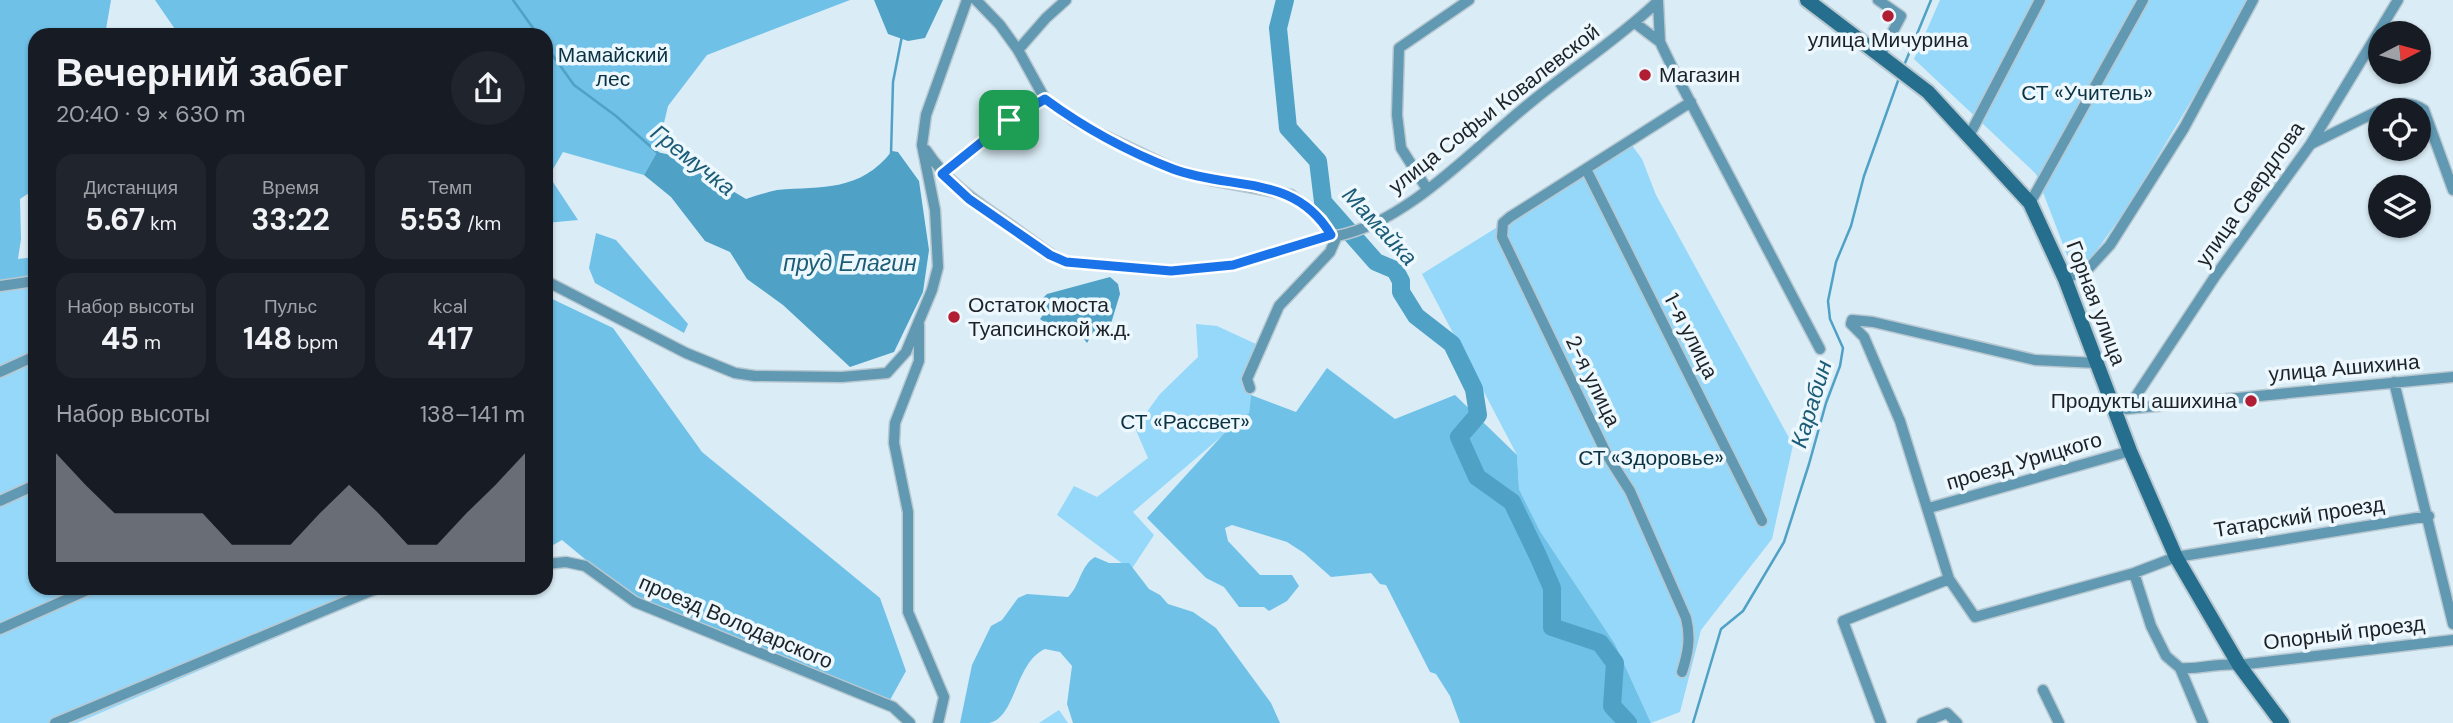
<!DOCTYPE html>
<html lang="ru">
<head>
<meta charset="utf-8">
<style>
  :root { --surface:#171b24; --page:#20242c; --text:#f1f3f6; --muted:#9ea1a6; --accent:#8c9099 }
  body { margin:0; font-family:"DM Sans",sans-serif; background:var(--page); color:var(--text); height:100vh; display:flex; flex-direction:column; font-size:26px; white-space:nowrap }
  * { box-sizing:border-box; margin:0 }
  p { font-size:23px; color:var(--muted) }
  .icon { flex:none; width:38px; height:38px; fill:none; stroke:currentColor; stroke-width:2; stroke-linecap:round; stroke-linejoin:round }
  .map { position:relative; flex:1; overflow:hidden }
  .sheet { position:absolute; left:28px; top:28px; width:525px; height:567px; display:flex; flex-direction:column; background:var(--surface); border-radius:21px; box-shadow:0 2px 5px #0004 }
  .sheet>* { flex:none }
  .needle { width:46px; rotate:84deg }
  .controls { position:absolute; left:2368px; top:21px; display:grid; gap:14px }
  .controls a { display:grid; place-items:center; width:63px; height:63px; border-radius:50%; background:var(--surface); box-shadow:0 2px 5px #0004; font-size:35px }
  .pin { position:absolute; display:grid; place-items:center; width:60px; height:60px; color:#fff; margin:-30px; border-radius:14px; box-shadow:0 4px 10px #0006 }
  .round { display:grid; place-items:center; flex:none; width:74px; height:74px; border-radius:37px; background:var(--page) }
  .head { display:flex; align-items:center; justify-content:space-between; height:119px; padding:0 28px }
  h1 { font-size:38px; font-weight:700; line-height:52px }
  .figures { display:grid; grid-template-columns:repeat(3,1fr); gap:10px; height:119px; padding:7px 28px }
  .figures div { display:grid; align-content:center; border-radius:18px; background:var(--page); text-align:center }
  .figures b { font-size:30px; font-weight:700 }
  .figures small { font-size:19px; font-weight:400 }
  .figures p { font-size:19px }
  .chart { height:196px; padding:14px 28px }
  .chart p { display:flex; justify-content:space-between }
  .chart svg { width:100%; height:126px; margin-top:7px; fill:var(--accent); opacity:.7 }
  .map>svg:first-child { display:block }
  .green { fill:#95d8f9 }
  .forest { fill:#70c1e8 }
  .water { fill:#4fa1c6 }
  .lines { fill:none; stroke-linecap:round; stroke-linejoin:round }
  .stream { stroke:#4fa1c6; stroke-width:2.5 }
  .river { stroke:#4fa1c6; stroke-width:18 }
  .street-casing { stroke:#b8c8d1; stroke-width:13 }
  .secondary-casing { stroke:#b8c8d1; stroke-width:18 }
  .street { stroke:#6198b2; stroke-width:10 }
  .secondary { stroke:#256e8d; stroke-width:14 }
  .route-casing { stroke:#fff; stroke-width:14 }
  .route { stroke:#1a73e8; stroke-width:9 }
  .poi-dot { fill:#b11e33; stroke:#edf8fe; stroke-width:2.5 }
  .labels { text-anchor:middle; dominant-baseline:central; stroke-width:7; stroke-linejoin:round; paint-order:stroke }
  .poi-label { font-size:21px; fill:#1c2226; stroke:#edf8fe; text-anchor:start }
  .park-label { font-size:21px; fill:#0b3242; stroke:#edf8fe }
  .street-label { font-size:21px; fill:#1c2226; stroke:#edf8fe }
  .water-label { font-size:23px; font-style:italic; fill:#1d5c77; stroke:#edf8fe }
</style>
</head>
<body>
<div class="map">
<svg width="2453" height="723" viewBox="0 0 2453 723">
  <rect width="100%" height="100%" fill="#daecf6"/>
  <path class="green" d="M1940,0H2247L2212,66L2127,208L2087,264L2072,268L2036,174L1914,59Z
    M1631,144L1642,159L1656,195L1793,445L1772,539L1701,630L1680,712L1651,723L1615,644L1540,531L1519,489L1517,455L1422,274Z
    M35,285V588H392L77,723H0V290Z
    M1196,324L1217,326L1256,344L1244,375L1251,395L1249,413L1133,512L1154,535L1131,570L1057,515L1074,486L1097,497L1148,458L1135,428L1160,394L1198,357Z
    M1059,710L1068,723H1039Z"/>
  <path class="forest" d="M0,0H111L105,35H35V189L20,199L21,239L18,259L35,257V277L0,282Z
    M155,0H850L707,55L668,106L657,152L644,175L563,152L549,176L578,220L546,223V35H179Z
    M596,233L616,240L688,324L684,333L595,283L589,268Z
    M546,296L613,328L702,452L880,598L906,671L890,700L637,597L615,584L562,540L546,549V532L553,529L551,517L546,511Z
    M1327,368L1395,419L1455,395L1517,455L1519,489L1540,531L1615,644L1651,723H1460L1450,696L1436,674L1430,672L1386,585L1380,584L1371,573L1331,577L1304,553L1287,542L1232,525L1225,528L1228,541L1260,575H1292L1299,586L1287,601L1269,611L1264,607H1239L1224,587L1206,578L1147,518L1230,427L1249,413L1251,395L1296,412Z
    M1095,557L1109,563H1129L1149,589L1160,595L1168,604L1193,612L1216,628L1271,703L1280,723H1073L1067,704L1072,666L1060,652L1045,649C1015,662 1016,718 989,723C980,723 969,723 960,723L972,665L991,626L1002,620L1018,598L1027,594L1068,597C1080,586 1080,566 1095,557Z"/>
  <path class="water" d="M874,0H943L925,38L908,41L888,34Z
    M892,151L898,152L919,181L929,250L923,292L894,352L850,367L783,305L747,279L730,252L705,241L671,197L644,175L657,152L689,159L706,175L746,199C756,196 767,192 777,190C823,186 860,192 892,151Z
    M1110,277L1118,284L1120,294L1109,330L1098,335L1094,331L1087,343L1074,325L1053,328L1040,319L1046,311V301L1043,298L1047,294Z"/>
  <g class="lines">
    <path class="stream" d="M513,0L538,35
      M546,46L574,85L616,116L659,154
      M1903,68L1931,0
      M891,154L893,82L902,36
      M1693,723L1721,629L1743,611L1784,542L1809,464L1826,403L1840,366L1843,348L1830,319L1828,301L1836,262L1851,226L1864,176L1899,78"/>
    <path class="river" d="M1285,0L1278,28L1288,128L1318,161L1323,202L1376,262L1395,270L1401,281V292L1416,316L1452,344L1474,389L1478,415L1459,437L1477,477L1512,502L1538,556L1552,588V627L1600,643L1615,663L1612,706L1628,723"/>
    <g class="street-casing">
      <path id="street" d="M976,0L1000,25L1018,50L1045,99L1076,122L1174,169L1211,180L1291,195L1321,219L1331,235
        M1878,0L1901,16L1881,54
        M1658,1L1660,42L1673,69L1820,349
        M1635,23L1660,42
        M1018,50L1046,18L1066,0
        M2380,110C2396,103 2409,100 2424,110L2453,190
        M1970,134L2040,0
        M2311,144L2380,110
        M926,150C951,188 984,206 1020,232C1036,243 1048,255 1066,262L1171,271L1233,265L1331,235L1337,236
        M1586,169L1762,521
        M941,174L1009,120L1045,99
        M1427,189L1401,148L1397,115L1399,48L1469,0
        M2030,203L2143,0
        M2065,279L2089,268L2110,245L2184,128L2253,0
        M546,281L686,353L735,373L755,376L842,377L887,373L906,352L932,290L938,267L935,210L922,145L926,115L967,0
        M0,286L35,281
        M919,325V361L895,423L894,443L908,512V612L944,697L938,723
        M2097,363L2035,360L1873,322L1852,320L1851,324L1864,337L1900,421L1949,579L1975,617L2134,573L2176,557L2429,516
        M0,372L35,356
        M2394,382L2453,624
        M1250,388L1247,379L1279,306L1330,252L1337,236C1408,222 1474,148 1530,103C1571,69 1617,40 1656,3
        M2128,408L2216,275L2310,145L2398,0
        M2126,409L2453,377
        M0,501L35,485
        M1929,508L2130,451
        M546,564L566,562L585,566L635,602L893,707L910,723
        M2134,573L2151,626L2166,656L2180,668L2203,723
        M0,629L92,588
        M2180,668C2200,670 2219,662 2239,665L2453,640
        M1682,672C1688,653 1691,638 1686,618L1630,491L1607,455L1502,237L1503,223L1510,217L1691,102
        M2043,690L2059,723
        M55,723L378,588
        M1881,723L1843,621L1949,579
        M1922,723L1947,713L1957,723"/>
    </g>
    <g class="secondary-casing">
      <path id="secondary" d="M1807,0L1928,92L2030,203L2065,279L2130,451L2176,557L2239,665L2282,723"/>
    </g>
    <use href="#street" class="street"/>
    <use href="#secondary" class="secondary"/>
  </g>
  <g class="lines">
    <g class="route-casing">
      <path id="route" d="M1045,99C1083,127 1129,152 1173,169C1232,191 1294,173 1331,235L1233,265L1171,271L1066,262L1050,255L969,199L942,174L1009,120Z"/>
    </g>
    <use href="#route" class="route"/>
  </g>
  <g class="poi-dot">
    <circle cx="1888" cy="16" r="7"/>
    <circle cx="1645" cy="75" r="7"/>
    <circle cx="954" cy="317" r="7"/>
    <circle cx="2251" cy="401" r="7"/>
  </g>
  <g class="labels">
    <g class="poi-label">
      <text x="1888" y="40" text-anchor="middle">улица Мичурина</text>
      <text x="1659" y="75">Магазин</text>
      <text x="968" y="305">Остаток моста<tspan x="968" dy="24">Туапсинской ж.д.</tspan></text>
      <text x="2237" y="401" text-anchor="end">Продукты ашихина</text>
    </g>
    <g class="park-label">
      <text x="613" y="55">Мамайский<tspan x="613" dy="24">лес</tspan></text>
      <text x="2087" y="93">СТ «Учитель»</text>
      <text x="1185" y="422">СТ «Рассвет»</text>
      <text x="1651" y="458">СТ «Здоровье»</text>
    </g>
    <g class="street-label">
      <text transform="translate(1494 109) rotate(-38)">улица Софьи Ковалевской</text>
      <text transform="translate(2250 194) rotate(-55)">улица Свердлова</text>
      <text transform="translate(2096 303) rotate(69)">Горная улица</text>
      <text transform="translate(1691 336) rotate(63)">1-я улица</text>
      <text transform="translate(2344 368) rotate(-5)">улица Ашихина</text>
      <text transform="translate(1593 381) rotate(64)">2-я улица</text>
      <text transform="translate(2024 461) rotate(-16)">проезд Урицкого</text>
      <text transform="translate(2299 517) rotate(-9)">Татарский проезд</text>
      <text transform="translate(736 622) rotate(23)">проезд Володарского</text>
      <text transform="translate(2344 633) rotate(-7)">Опорный проезд</text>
    </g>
    <g class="water-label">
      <text transform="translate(693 160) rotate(38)">Гремучка</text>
      <text transform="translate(1380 226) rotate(47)">Мамайка</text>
      <text x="850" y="263">пруд Елагин</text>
      <text transform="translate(1811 404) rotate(-73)">Карабин</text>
    </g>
  </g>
</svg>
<div class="controls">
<a><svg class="needle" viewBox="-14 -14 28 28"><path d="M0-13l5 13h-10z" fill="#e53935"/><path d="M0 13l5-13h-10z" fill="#9ea1a6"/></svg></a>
<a><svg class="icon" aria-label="locate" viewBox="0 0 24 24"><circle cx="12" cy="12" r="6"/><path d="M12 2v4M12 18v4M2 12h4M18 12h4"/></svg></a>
<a><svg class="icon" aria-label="layers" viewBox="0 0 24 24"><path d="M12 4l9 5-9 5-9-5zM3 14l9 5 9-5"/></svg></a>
</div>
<div class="pin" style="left:1009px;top:120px;background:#1e9e55"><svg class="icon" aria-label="arrive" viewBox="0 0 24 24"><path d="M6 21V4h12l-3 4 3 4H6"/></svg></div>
<section class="sheet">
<div class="head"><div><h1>Вечерний забег</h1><p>20:40 · 9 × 630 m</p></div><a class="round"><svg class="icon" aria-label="share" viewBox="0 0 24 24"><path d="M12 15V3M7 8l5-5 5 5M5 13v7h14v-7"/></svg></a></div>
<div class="figures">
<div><p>Дистанция</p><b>5.67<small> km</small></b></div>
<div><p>Время</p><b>33:22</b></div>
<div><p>Темп</p><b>5:53<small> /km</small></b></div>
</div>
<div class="figures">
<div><p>Набор высоты</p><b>45<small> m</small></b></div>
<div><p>Пульс</p><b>148<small> bpm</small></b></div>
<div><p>kcal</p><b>417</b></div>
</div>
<div class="chart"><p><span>Набор высоты</span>138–141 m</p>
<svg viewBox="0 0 160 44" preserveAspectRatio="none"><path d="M0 44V6L10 17L20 27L30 27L40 27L50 27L60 38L70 38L80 38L90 27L100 17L110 27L120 38L130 38L140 27L150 17L160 6V44z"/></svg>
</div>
</section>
</div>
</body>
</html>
